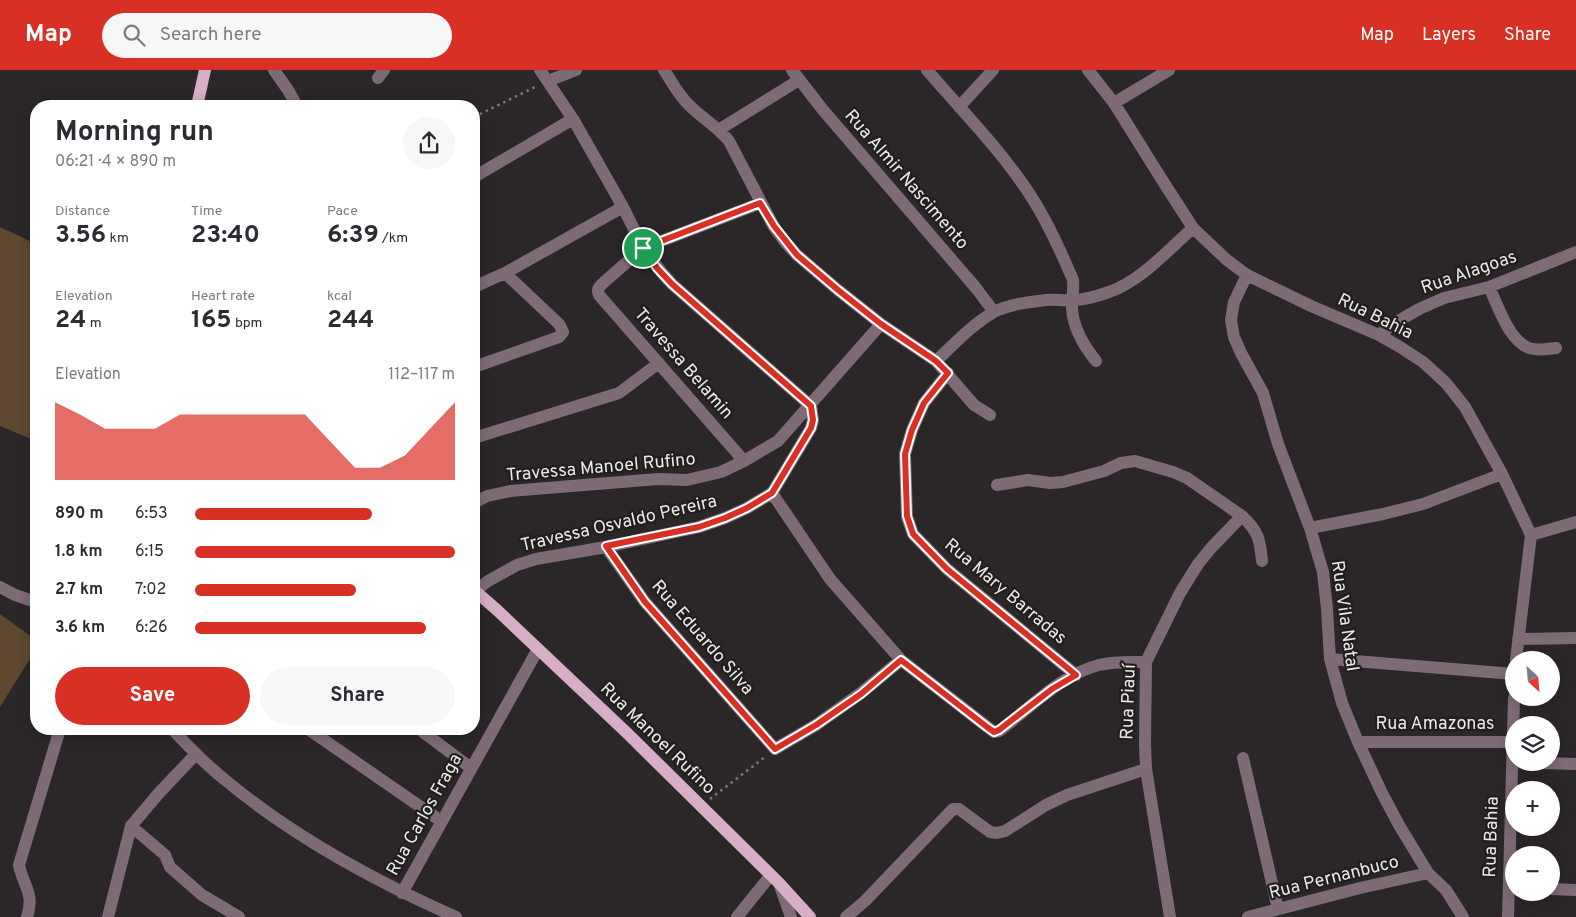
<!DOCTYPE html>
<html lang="en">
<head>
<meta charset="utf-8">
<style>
  :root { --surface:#fff; --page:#f7f7f7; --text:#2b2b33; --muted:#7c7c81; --accent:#d93025 }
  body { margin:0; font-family:Overpass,sans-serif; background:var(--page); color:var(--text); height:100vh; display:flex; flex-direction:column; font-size:19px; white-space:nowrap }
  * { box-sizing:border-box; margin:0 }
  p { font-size:16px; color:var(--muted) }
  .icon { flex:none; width:28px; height:28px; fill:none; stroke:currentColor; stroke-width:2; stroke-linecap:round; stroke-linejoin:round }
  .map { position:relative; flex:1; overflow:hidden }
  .sheet { position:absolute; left:30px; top:30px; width:450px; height:635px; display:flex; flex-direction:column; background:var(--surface); border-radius:20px; box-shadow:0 2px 12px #0003 }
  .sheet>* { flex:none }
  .needle { width:32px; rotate:154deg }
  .tools { position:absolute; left:1505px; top:581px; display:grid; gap:10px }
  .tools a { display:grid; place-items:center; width:55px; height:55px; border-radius:50%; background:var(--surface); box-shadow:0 2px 12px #0003; font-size:25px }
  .pin { position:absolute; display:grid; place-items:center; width:42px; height:42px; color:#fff; margin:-21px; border:2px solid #fff; border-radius:50%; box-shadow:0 1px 5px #0007 }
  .round { display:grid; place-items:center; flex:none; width:52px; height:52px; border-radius:26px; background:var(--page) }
  .headline { display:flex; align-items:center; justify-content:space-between; height:85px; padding:0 25px }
  h1 { font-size:28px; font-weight:700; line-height:38px }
  .stats { display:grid; grid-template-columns:repeat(3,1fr); gap:8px; height:85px; padding:5px 25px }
  .stats div { display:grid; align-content:center }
  .stats b { font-size:25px; font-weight:700 }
  .stats small { font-size:14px; font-weight:400 }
  .stats p { font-size:14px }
  .chart { height:140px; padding:10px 25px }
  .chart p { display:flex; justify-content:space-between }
  .chart svg { width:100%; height:90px; margin-top:5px; fill:var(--accent); opacity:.7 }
  .action { display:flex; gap:10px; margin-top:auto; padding:10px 25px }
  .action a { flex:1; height:58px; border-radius:30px; background:var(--accent); color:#fff; font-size:20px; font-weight:700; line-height:58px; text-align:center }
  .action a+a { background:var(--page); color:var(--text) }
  ul { padding:0 25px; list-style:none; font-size:16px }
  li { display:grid; grid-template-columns:80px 60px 1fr; align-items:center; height:38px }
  li i { height:12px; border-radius:6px; background:var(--accent) }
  header { display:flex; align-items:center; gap:30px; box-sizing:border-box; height:70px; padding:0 25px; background:var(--accent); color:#fff }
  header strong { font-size:24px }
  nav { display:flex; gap:28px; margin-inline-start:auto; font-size:18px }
  .search { width:350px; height:45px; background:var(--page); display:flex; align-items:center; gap:12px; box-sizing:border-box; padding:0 18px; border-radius:28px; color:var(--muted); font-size:19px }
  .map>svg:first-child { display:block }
  .green { fill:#5f4830 }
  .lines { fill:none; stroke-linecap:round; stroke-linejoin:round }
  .path { stroke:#7c7879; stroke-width:2.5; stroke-dasharray:2.5 4; stroke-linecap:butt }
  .minor { stroke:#7f6b76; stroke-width:12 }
  .major { stroke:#d7aec5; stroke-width:12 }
  .route-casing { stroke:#fff; stroke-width:10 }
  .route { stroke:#d93025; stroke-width:6 }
  .labels { text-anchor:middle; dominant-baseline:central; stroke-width:4.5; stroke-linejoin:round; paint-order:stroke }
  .street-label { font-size:18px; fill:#ebe8e8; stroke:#211e1e }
</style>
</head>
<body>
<header>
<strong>Map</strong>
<div class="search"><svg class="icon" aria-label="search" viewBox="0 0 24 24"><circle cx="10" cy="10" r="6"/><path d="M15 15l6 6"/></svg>Search here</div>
<nav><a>Map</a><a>Layers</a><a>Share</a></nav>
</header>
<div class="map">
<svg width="1576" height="847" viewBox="0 0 1576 847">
  <rect width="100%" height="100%" fill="#2b2728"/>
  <path class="green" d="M0,157L36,174V371L0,356Z
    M0,544L36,570V579L0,637Z"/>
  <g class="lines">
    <path class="path" d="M474,47L535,17
      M710,729L765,687"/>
    <path class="minor" d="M274,0L288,20L297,36
      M540,0L573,49L623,137
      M664,0C672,12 679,26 690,36C703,49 716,55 729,71L774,157L786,173L797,185L838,220L881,254L936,291L974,335L990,345
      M792,0L823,40L976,218L994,242
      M927,0C964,43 1004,83 1034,131C1049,155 1062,184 1073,210C1074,220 1072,228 1072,238C1073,258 1083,275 1096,291
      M1088,0L1114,33L1164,113L1193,158L1227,190L1247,205L1311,236L1379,265L1400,277L1423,292L1446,313L1465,337L1502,404L1531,465L1516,590
      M378,8L384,0
      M548,11L576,0
      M1114,33L1169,0
      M959,37L993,0
      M720,59L799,10
      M474,107L573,49
      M1247,205L1234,232L1231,250L1234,267L1241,283L1263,323L1278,374L1310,458L1323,502L1327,539L1330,589L1342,633L1358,672L1382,723L1399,755L1428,803L1446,820L1463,847
      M474,217L505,203L623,137C638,168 648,189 672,214L811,336L813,350L811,358L772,423L830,509L901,590L994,662L999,661C1030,638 1062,604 1099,595C1115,591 1130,592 1146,592
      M1489,217C1498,235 1508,270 1529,278C1537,281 1547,279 1556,278
      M1379,265L1393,254L1419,239L1444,228L1489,217L1576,182
      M936,291C953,275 974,253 994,242C1010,234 1029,232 1046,230C1055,229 1064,231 1072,230C1085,230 1098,226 1109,222C1142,210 1168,180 1193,158
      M474,297L559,267L563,262L559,254L505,203
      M948,303L924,333L912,360L905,384L907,447L913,464L947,499L1076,605
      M474,368L619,323L659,293
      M744,391L599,225C597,220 598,218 602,214L643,178L761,133
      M997,415L1028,410L1050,413L1063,412L1104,401L1121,393L1135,391L1173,402L1187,408L1242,446C1258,461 1260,469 1262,491
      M474,433L487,426L510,421L658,409L687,410L721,402L744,391L778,371L881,254
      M1310,458L1383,444L1423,434L1502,404
      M1531,465L1576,452
      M606,477L645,532L775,679L816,655L861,623L901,590
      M0,517L15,525L36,532
      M475,521L488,511L517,495L536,489L606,477L699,457L725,448L747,438L772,423
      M1518,569L1576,568
      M1330,589L1514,604
      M172,659C188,676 205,694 224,709C292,766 375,811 456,847
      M308,659L441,751
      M419,659L471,698
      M1358,672H1512
      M1243,688L1278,839
      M1512,692L1576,694
      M131,756L165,785L170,797L202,825L239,847
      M779,813L791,847
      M1551,819L1576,820
      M402,823L538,579
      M27,847C35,823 23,816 19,795L60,659
      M108,847L131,756L159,723L196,684
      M737,847L770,806
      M846,847L865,831L953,739H959L990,762L997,763L1005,761L1046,735L1067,725L1146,699
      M1170,847L1146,699L1145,674L1146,592L1180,523L1198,494L1211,478L1242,446
      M1248,847L1360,818L1428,803
      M1508,847L1514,628"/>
    <path class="major" d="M197,36L205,0
      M474,520L497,540L627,663L779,813L810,847"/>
  </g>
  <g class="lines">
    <g class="route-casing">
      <path id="route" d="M760,133L774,156L797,185L838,220L881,254L936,291L948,303L924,333L912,360L905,384L907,446L913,464L947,499L1076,605L1052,619L999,660L994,662L987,657L901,590L861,624L816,655L775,679L645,532L606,476L699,457L725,448L747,438L772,423L811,358L813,350L811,336L672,214L657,198L643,178Z"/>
    </g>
    <use href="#route" class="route"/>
  </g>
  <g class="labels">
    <g class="street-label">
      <text transform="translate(906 110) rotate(49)">Rua Almir Nascimento</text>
      <text transform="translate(1469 203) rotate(-19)">Rua Alagoas</text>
      <text transform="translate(1375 247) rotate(26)">Rua Bahia</text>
      <text transform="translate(683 294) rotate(49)">Travessa Belamin</text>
      <text transform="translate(601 398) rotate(-5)">Travessa Manoel Rufino</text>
      <text transform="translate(619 454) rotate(-13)">Travessa Osvaldo Pereira</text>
      <text transform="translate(1005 522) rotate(40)">Rua Mary Barradas</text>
      <text transform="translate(1344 546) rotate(82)">Rua Vila Natal</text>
      <text transform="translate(702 568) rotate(49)">Rua Eduardo Silva</text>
      <text transform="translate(1129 632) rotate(-88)">Rua Piauí</text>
      <text x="1435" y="654">Rua Amazonas</text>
      <text transform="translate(657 669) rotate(44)">Rua Manoel Rufino</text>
      <text transform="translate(425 745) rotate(-61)">Rua Carlos Fraga</text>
      <text transform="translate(1492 767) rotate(-88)">Rua Bahia</text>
      <text transform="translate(1334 808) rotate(-14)">Rua Pernanbuco</text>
    </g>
  </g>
</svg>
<div class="tools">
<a><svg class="needle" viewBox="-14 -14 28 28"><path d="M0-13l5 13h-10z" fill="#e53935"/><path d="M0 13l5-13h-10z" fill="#7c7c81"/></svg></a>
<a><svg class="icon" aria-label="layers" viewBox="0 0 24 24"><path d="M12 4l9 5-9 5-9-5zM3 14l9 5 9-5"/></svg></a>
<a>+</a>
<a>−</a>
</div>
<div class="pin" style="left:643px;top:178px;background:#1e9e55"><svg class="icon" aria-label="arrive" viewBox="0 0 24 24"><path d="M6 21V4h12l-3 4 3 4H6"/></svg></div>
<section class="sheet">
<div class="headline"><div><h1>Morning run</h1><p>06:21 · 4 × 890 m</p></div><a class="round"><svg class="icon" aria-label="share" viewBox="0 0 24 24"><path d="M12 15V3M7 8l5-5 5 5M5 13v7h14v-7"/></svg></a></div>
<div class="stats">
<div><p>Distance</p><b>3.56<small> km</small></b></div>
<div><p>Time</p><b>23:40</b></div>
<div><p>Pace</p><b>6:39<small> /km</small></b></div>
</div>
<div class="stats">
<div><p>Elevation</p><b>24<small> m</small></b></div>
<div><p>Heart rate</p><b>165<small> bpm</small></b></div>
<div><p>kcal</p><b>244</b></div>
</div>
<div class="chart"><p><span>Elevation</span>112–117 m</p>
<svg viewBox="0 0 160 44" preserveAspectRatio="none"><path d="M0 44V6L10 12L20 19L30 19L40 19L50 12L60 12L70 12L80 12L90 12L100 12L110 25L120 38L130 38L140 32L150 19L160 6V44z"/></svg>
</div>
<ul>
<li><b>890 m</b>6:53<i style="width:68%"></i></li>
<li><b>1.8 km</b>6:15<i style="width:100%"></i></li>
<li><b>2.7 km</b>7:02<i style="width:62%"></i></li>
<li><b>3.6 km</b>6:26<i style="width:89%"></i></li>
</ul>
<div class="action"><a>Save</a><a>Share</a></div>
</section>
</div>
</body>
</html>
